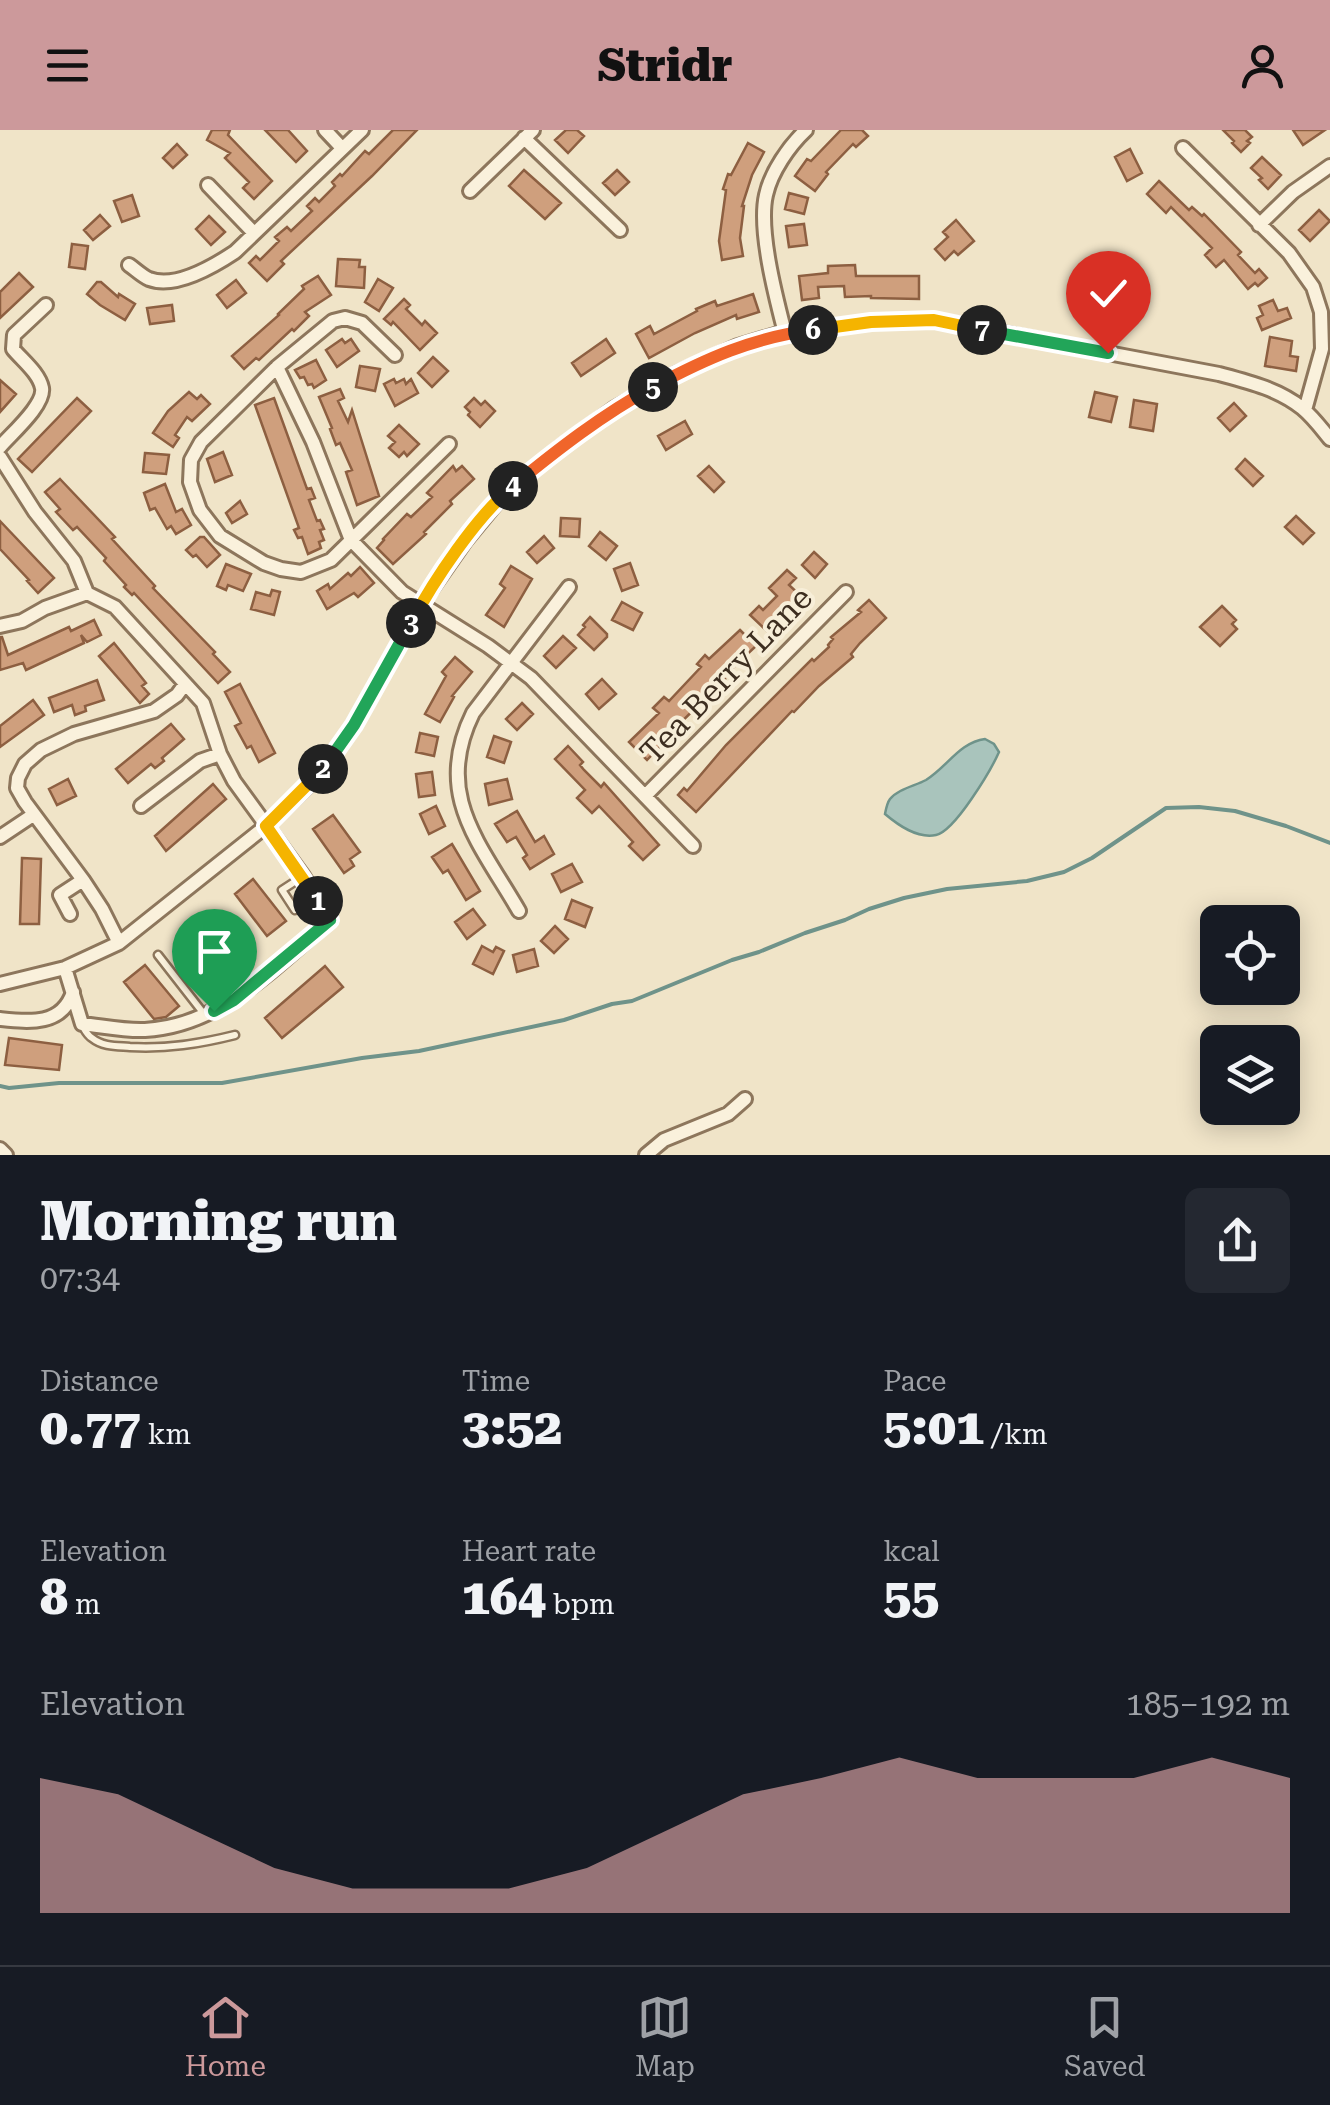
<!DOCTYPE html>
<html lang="en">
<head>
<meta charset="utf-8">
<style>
  :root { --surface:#171b24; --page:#242831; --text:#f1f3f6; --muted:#9ea1a6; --line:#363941; --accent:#cc999b }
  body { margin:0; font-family:"Roboto Serif",serif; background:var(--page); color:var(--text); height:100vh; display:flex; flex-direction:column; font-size:38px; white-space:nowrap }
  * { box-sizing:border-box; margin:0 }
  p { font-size:32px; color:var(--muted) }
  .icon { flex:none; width:55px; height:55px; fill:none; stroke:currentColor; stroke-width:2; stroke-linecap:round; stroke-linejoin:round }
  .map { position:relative; height:1025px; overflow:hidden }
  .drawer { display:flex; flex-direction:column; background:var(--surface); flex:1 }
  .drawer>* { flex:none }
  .tools { position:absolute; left:1200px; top:775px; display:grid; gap:20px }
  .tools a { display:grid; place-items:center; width:100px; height:100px; border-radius:15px; background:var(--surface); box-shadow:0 5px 25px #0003; font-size:50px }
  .pin { position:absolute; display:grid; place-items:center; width:85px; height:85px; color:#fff; margin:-102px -42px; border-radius:50% 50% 50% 0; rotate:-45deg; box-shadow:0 0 10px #0007 }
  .pin .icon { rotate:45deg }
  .km { position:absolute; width:50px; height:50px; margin:-25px; border-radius:50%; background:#222; color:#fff; font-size:28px; line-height:50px; text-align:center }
  .round { display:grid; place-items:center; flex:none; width:105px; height:105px; border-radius:15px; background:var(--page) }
  .overview { display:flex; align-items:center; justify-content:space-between; height:170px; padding:0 40px }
  h1 { font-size:55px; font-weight:800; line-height:75px }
  .metrics { display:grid; grid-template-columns:repeat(3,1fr); gap:15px; height:170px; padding:10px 40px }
  .metrics div { display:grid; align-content:center }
  .metrics b { font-size:50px; font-weight:800 }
  .metrics small { font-size:28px; font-weight:400 }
  .metrics p { font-size:28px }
  .chart { height:280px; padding:20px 40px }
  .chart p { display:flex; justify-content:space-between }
  .chart svg { width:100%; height:180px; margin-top:10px; fill:var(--accent); opacity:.7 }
  header { display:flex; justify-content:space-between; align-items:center; height:130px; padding:0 40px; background:var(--accent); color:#111; font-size:45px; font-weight:800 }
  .tab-bar { display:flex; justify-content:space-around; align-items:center; height:140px; border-top:2px solid var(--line); background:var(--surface); font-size:28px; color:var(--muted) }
  .tab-bar a { display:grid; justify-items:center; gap:5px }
  .tab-bar .current { color:var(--accent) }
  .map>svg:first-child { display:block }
  .water { fill:#a9c4bc; stroke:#6f938a; stroke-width:2.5 }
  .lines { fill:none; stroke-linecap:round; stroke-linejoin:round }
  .stream { stroke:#6f938a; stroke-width:4 }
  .building { fill:#cf9f7d; stroke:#8d5f41; stroke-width:2.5 }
  .service-casing { stroke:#8d765c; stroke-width:11 }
  .minor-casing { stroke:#8d765c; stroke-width:18 }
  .service { stroke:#faf1dc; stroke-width:6 }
  .minor { stroke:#faf1dc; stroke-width:12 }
  .split-1-casing { stroke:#fff; stroke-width:20 }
  .split-2-casing { stroke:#fff; stroke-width:20 }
  .split-3-casing { stroke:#fff; stroke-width:20 }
  .split-4-casing { stroke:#fff; stroke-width:20 }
  .split-5-casing { stroke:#fff; stroke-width:20 }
  .split-6-casing { stroke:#fff; stroke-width:20 }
  .split-7-casing { stroke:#fff; stroke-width:20 }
  .split-8-casing { stroke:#fff; stroke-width:20 }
  .split-1 { stroke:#22a559; stroke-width:12 }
  .split-2 { stroke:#f5b400; stroke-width:12 }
  .split-3 { stroke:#22a559; stroke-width:12 }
  .split-4 { stroke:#f5b400; stroke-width:12 }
  .split-5 { stroke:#f0652b; stroke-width:12 }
  .split-6 { stroke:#f0652b; stroke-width:12 }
  .split-7 { stroke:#f5b400; stroke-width:12 }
  .split-8 { stroke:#22a559; stroke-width:12 }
  .labels { text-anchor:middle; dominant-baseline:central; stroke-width:8; stroke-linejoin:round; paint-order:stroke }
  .street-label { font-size:32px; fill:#3d2e20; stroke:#f7eed8 }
</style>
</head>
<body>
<header><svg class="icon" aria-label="menu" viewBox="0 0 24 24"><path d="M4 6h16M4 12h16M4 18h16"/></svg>Stridr<svg class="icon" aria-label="person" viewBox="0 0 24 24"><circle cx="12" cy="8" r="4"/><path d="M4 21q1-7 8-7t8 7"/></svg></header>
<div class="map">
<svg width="1330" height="1025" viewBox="0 0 1330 1025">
  <rect width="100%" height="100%" fill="#f0e4c8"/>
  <path class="water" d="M985,609L994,614L999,622C991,640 955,701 936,705C917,709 898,695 885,684C886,679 887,673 890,669C898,659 915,656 926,650C947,637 960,612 985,609Z"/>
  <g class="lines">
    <path class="stream" d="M0,956L9,958L59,953H222L362,928L419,921L564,890L612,874L632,871L732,830L759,822L805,803L845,790L869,779L904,768L947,759L1027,751L1064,742L1092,728L1166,678L1199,677L1235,681L1286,696L1330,713"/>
  </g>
  <path class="building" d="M212,0H230L228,5L272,51L254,69L243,58L249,52L225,28L230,23L207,10Z
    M265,0H288L307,21L296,32Z
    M393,0H417L372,46L281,131L284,134L267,151L249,133L256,126L260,130L279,111L275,107L287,97L291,101L312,81L307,76L315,68L319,72L335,56L332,52L340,44L342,46L365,21L369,24Z
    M566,0H577L584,6L568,23L555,10Z
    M841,0H862L868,6L856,17L853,14L826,42L828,44L815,61L795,46L807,29L811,31Z
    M1223,0H1245L1252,7L1247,11L1250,13L1241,22L1232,13L1234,11Z
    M1293,0H1325L1303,15Z
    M748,13L764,22L752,45L742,76H744L740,108L743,126L722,130L719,111L726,60L723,59L728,44L731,45Z
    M177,14L187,25L173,38L163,28Z
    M1130,19L1142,43L1127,51L1115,27Z
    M1262,27L1281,45L1268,59L1259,50L1262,48L1251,38Z
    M524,40L561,73L545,89L509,56Z
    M617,40L629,52L615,65L603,53Z
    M1159,51L1189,80L1192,77L1202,86L1204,84L1241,122L1238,125L1255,143L1259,139L1267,148L1258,156L1255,153L1248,159L1224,130L1216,137L1205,125L1212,118L1171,77L1166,83L1147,64Z
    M789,63L808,68L804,84L785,79Z
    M132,65L139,86L122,92L114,71Z
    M1319,80L1330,91L1310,111L1299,100Z
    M100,85L110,96L93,110L84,100Z
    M209,86L225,102L211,115L196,99Z
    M956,90L974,111L958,125L954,121L945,130L935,119L948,107L943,102Z
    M804,94L807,115L789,117L786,96Z
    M72,114L88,116L85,139L69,137Z
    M338,129L360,130L359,137H365L364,158L336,156Z
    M855,135L856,146H919V169L871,168V166L845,167L844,156L818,157L819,168L802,170L799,146L828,143V136Z
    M19,143L33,157L0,188V162Z
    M318,146L331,165L305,182L309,186L294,201L292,199L259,230L256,228L244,239L232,226L279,185L278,184L304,159L302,156Z
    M378,149L393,158L379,181L365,172Z
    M236,150L246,163L227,178L217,165Z
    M97,152H101L118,167L119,164L135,174L125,190L100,175L87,164Z
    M753,164L759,182L737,189L736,185L695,203L649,228L636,204L650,196L654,204L697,181L696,179L715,171L717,176Z
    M404,169L410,175L406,179L422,195L425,191L437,203L420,220L393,192L391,195L384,189Z
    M1273,170L1278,181L1287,178L1291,188L1262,200L1257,188L1263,185L1259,176Z
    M172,175L174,191L150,194L147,178Z
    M1270,207L1292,211L1290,226L1298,227L1296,241L1265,236Z
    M342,209L345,213L351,209L359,221L337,237L326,220Z
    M606,209L615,223L581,246L572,233Z
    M433,227L448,241L432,257L418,243Z
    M316,230L326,250L314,258L312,254L308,255L304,247L300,248L295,240Z
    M360,236L380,239L375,261L356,257Z
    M394,249L396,253L404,249L406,254L411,249L418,263L395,276L384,254Z
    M0,250L16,264L0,282Z
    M340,259L344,268L338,271L348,292L352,280L379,366L357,375L346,342L352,340L340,313L336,315L330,299L332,298L319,267Z
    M189,262L197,269L201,265L210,274L192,291L187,287L175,305L179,308L173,317L153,303L168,281Z
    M1095,262L1117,267L1111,292L1089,287Z
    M77,268L91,281L32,342L18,329Z
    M274,268L307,359L311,358L315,368L309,370L317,391L320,390L324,399L320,400L324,410L319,412L321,418L308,424L302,407L298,408L294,400L299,398L255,275Z
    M474,268L481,275L485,271L495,281L480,297L468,285L470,282L465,277Z
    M1134,270L1157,274L1153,301L1130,297Z
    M1234,273L1246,286L1230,301L1218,288Z
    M685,291L692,304L666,320L658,306Z
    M399,295L419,314L407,326L404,322L399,327L389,318L395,312L388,306Z
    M223,322L232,345L215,352L207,329Z
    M145,323L169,325L166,344L143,342Z
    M1245,329L1263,346L1253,356L1236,339Z
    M453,336L456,341L462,336L474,349L450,371L452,374L424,402L426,404L393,434L377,418L384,410L383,409L407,384L411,387L432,367L427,363Z
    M709,336L724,352L714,362L698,346Z
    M60,349L115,407L112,409L155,456L153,458L215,522L213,524L230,542L218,553L134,463L132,465L124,457L126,455L104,431L106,428L77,397L73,400L56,382L60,379L45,362Z
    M165,354L176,382L182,379L191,395L176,404L171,396L167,399L155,378L150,380L144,363Z
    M240,371L247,384L232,393L226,383Z
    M1296,386L1314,403L1303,414L1285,397Z
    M561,388L580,389L579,407L560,406Z
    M0,391L54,448L38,463L27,451L29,450L0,419Z
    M600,402L617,416L606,430L589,416Z
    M544,406L554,418L537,433L527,422Z
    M200,407H204L220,425L207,437L196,425L193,427L186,420Z
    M814,422L827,434L815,448L802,435Z
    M630,433L638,455L622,461L614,439Z
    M226,434L251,444L243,461L228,455L226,460L217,456Z
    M511,436L532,449L504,497L486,485L505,458L500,454Z
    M360,437L374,453L358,467L354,463L327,479L317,461L328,454L330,459L348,443L351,446Z
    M787,440L796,448L789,455L803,468L769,503L750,485L759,476L763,480L777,466L769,458Z
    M272,460L280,462L274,485L251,479L256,462L270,466Z
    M869,470L886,488L860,513L851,524L853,527L819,556L794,582L792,581L696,682L678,665L684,658L687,661L726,615L812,529L814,531L829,517L828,515L833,509L831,507L861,482L858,480Z
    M622,472L642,483L633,500L612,490Z
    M1222,476L1236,490L1232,494L1237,499L1220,516L1200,497Z
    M590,487L607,504V507L594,520L578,505L585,497L583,495Z
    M94,490L101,505L87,512L81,505L84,513L26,540L23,533L0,540V507H2L8,525L69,497L71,501Z
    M740,500L756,516L723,547L725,549L660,613L662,614L647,630L629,612L659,583L653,578L664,567L669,571L701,537L697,534L705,525L709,529Z
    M563,506L576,518L556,538L544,526Z
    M114,513L146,553L142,556L149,564L140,573L99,526Z
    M455,527L472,542L452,566L454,567L440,592L425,584L446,546L442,542Z
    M602,549L616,564L599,579L586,564Z
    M97,550L104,570L85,576L86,581L75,585L72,575L54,582L49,568Z
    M240,554L275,623L259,632L251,616L247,618L235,596L241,593L225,562Z
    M33,570L44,585L0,617V596Z
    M522,573L533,584L517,600L506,589Z
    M171,594L184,609L162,628L164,631L155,638L151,634L128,653L116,639Z
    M420,603L438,607L434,626L416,622Z
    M494,606L511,612L504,633L487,627Z
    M568,616L583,632L580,635L584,640L601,657L604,653L659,715L643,730L629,716L633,712L599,676L592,683L577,668L585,660L555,629Z
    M432,642L435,665L419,667L416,644Z
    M68,649L76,666L57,675L49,659Z
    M507,649L512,669L489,675L485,654Z
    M213,654L226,669L166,721L155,706Z
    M436,676L445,696L429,704L420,684Z
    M517,681L535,712L544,706L554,724L530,739L523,728L527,725L516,707L507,712L495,694Z
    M333,685L360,722L350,729L354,736L344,743L313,699Z
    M452,714L480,761L466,770L448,740L443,743L432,727Z
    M22,728L41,729L39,794H20Z
    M572,734L582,752L561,762L552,744Z
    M253,749L286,791L267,806L235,764Z
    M572,770L592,778L585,797L565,789Z
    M473,779L485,795L467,809L455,792Z
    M212,783L246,824L225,841L191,800Z
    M555,796L568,809L554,823L541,811Z
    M482,816L493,822L496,817L504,821L493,844L473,834Z
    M534,819L538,836L517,842L513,825Z
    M145,835L179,876L166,887L154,889L124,852Z
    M325,836L343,857L282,908L265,888Z
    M9,908L62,915L59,940L5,935Z"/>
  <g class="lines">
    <g class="service-casing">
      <path id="service" d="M295,780L282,760L302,747
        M182,814L227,874
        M158,825L204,884
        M82,895C85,900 87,905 92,908C103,917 117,916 130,917C167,919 199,914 235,905"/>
    </g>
    <g class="minor-casing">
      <path id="minor" d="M325,0L342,18
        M524,8L620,100
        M1183,18L1289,123L1313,157L1321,182L1322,219L1305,280
        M208,55L254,103
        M470,61L533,0
        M1259,95L1293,62L1330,36
        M129,135C135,139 142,146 149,149C175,159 214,136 235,122L362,0
        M785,203C776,168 758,100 766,65C771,42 789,16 806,0
        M395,225L362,193L345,188L333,191L277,237L201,312L191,330L190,352L200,380L220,406L264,433L281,439L301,442L331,430L449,314
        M277,237L313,312L351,410L402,462L488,516L531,548L693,716
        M0,317C11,304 45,275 42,258C39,243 22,230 13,219L14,205L46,175
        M0,327L35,382L74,431L87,463
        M0,496L22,491L45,478L87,463L115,477L203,573L220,624L234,651L303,746L330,790C275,837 221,896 145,900C124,901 102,896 82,894L65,838
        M646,665L846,462
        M141,676L200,631L220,624
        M0,707L33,685
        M519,781C479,712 433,664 473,583L569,457
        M70,784L60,765L83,750
        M119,813L102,779L83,750L25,672L17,658L18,648L25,634L41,620L74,604L154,581L177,565L185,554
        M0,854L65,838L119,813L266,696L319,645L354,595L421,474L465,411L503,365L561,317L615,278L676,244L738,216L778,204L871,192L934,190L1219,244C1249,252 1278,259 1302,278C1313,287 1321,298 1330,309
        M0,889C29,892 62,896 73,862
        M0,1019L6,1025
        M646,1025L664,1010L728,984L745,969"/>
    </g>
    <use href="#service" class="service"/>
    <use href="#minor" class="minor"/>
  </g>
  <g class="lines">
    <g class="split-1-casing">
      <path id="split-1" d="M214,881L234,870L330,790L318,771"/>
    </g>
    <g class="split-2-casing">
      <path id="split-2" d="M318,771L266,696L323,639"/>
    </g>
    <g class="split-3-casing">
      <path id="split-3" d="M323,639L354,595L411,493"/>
    </g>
    <g class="split-4-casing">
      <path id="split-4" d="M411,493C434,450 476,387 513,356"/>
    </g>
    <g class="split-5-casing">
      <path id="split-5" d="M513,356C558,319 602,285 653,257"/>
    </g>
    <g class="split-6-casing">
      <path id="split-6" d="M653,257C705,229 754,207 813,200"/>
    </g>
    <g class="split-7-casing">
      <path id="split-7" d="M813,200L871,192L934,190L982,200"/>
    </g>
    <g class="split-8-casing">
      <path id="split-8" d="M982,200L1108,223"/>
    </g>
    <use href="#split-1" class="split-1"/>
    <use href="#split-2" class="split-2"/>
    <use href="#split-3" class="split-3"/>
    <use href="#split-4" class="split-4"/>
    <use href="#split-5" class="split-5"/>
    <use href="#split-6" class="split-6"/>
    <use href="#split-7" class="split-7"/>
    <use href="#split-8" class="split-8"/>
  </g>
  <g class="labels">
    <g class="street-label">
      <text transform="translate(726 545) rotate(-46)">Tea Berry Lane</text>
    </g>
  </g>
</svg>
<div class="tools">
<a><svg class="icon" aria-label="locate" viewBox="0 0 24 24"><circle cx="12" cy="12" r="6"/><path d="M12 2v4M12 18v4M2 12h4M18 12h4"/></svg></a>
<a><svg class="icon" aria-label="layers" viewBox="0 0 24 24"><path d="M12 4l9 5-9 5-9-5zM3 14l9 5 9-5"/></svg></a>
</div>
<div class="pin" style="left:214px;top:881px;background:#1e9e55"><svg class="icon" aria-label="arrive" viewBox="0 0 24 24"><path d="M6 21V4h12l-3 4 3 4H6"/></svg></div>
<div class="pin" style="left:1108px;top:223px;background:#d93025"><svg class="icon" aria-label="check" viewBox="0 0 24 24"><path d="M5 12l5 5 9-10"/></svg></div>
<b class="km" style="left:318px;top:771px">1</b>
<b class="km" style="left:323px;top:639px">2</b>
<b class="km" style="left:411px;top:493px">3</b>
<b class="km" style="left:513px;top:356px">4</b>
<b class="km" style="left:653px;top:257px">5</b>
<b class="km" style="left:813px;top:200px">6</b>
<b class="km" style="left:982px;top:200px">7</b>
</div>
<section class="drawer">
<div class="overview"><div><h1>Morning run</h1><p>07:34</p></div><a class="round"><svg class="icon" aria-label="share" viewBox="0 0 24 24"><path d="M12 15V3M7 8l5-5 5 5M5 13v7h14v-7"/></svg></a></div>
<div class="metrics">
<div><p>Distance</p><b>0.77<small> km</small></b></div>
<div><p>Time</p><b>3:52</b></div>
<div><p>Pace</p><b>5:01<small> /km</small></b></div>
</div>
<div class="metrics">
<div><p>Elevation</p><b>8<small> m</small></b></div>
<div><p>Heart rate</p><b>164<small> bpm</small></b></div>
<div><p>kcal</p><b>55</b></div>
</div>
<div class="chart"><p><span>Elevation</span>185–192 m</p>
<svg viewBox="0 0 160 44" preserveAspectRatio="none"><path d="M0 44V11L10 15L20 24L30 33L40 38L50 38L60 38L70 33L80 24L90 15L100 11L110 6L120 11L130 11L140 11L150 6L160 11V44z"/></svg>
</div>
</section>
<nav class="tab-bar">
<a class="current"><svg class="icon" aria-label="home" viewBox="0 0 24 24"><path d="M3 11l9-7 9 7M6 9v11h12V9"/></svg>Home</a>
<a><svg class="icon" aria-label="map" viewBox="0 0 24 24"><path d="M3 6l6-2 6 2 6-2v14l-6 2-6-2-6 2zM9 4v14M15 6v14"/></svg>Map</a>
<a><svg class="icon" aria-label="saved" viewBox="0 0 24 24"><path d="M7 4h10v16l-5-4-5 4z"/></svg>Saved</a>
</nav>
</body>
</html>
